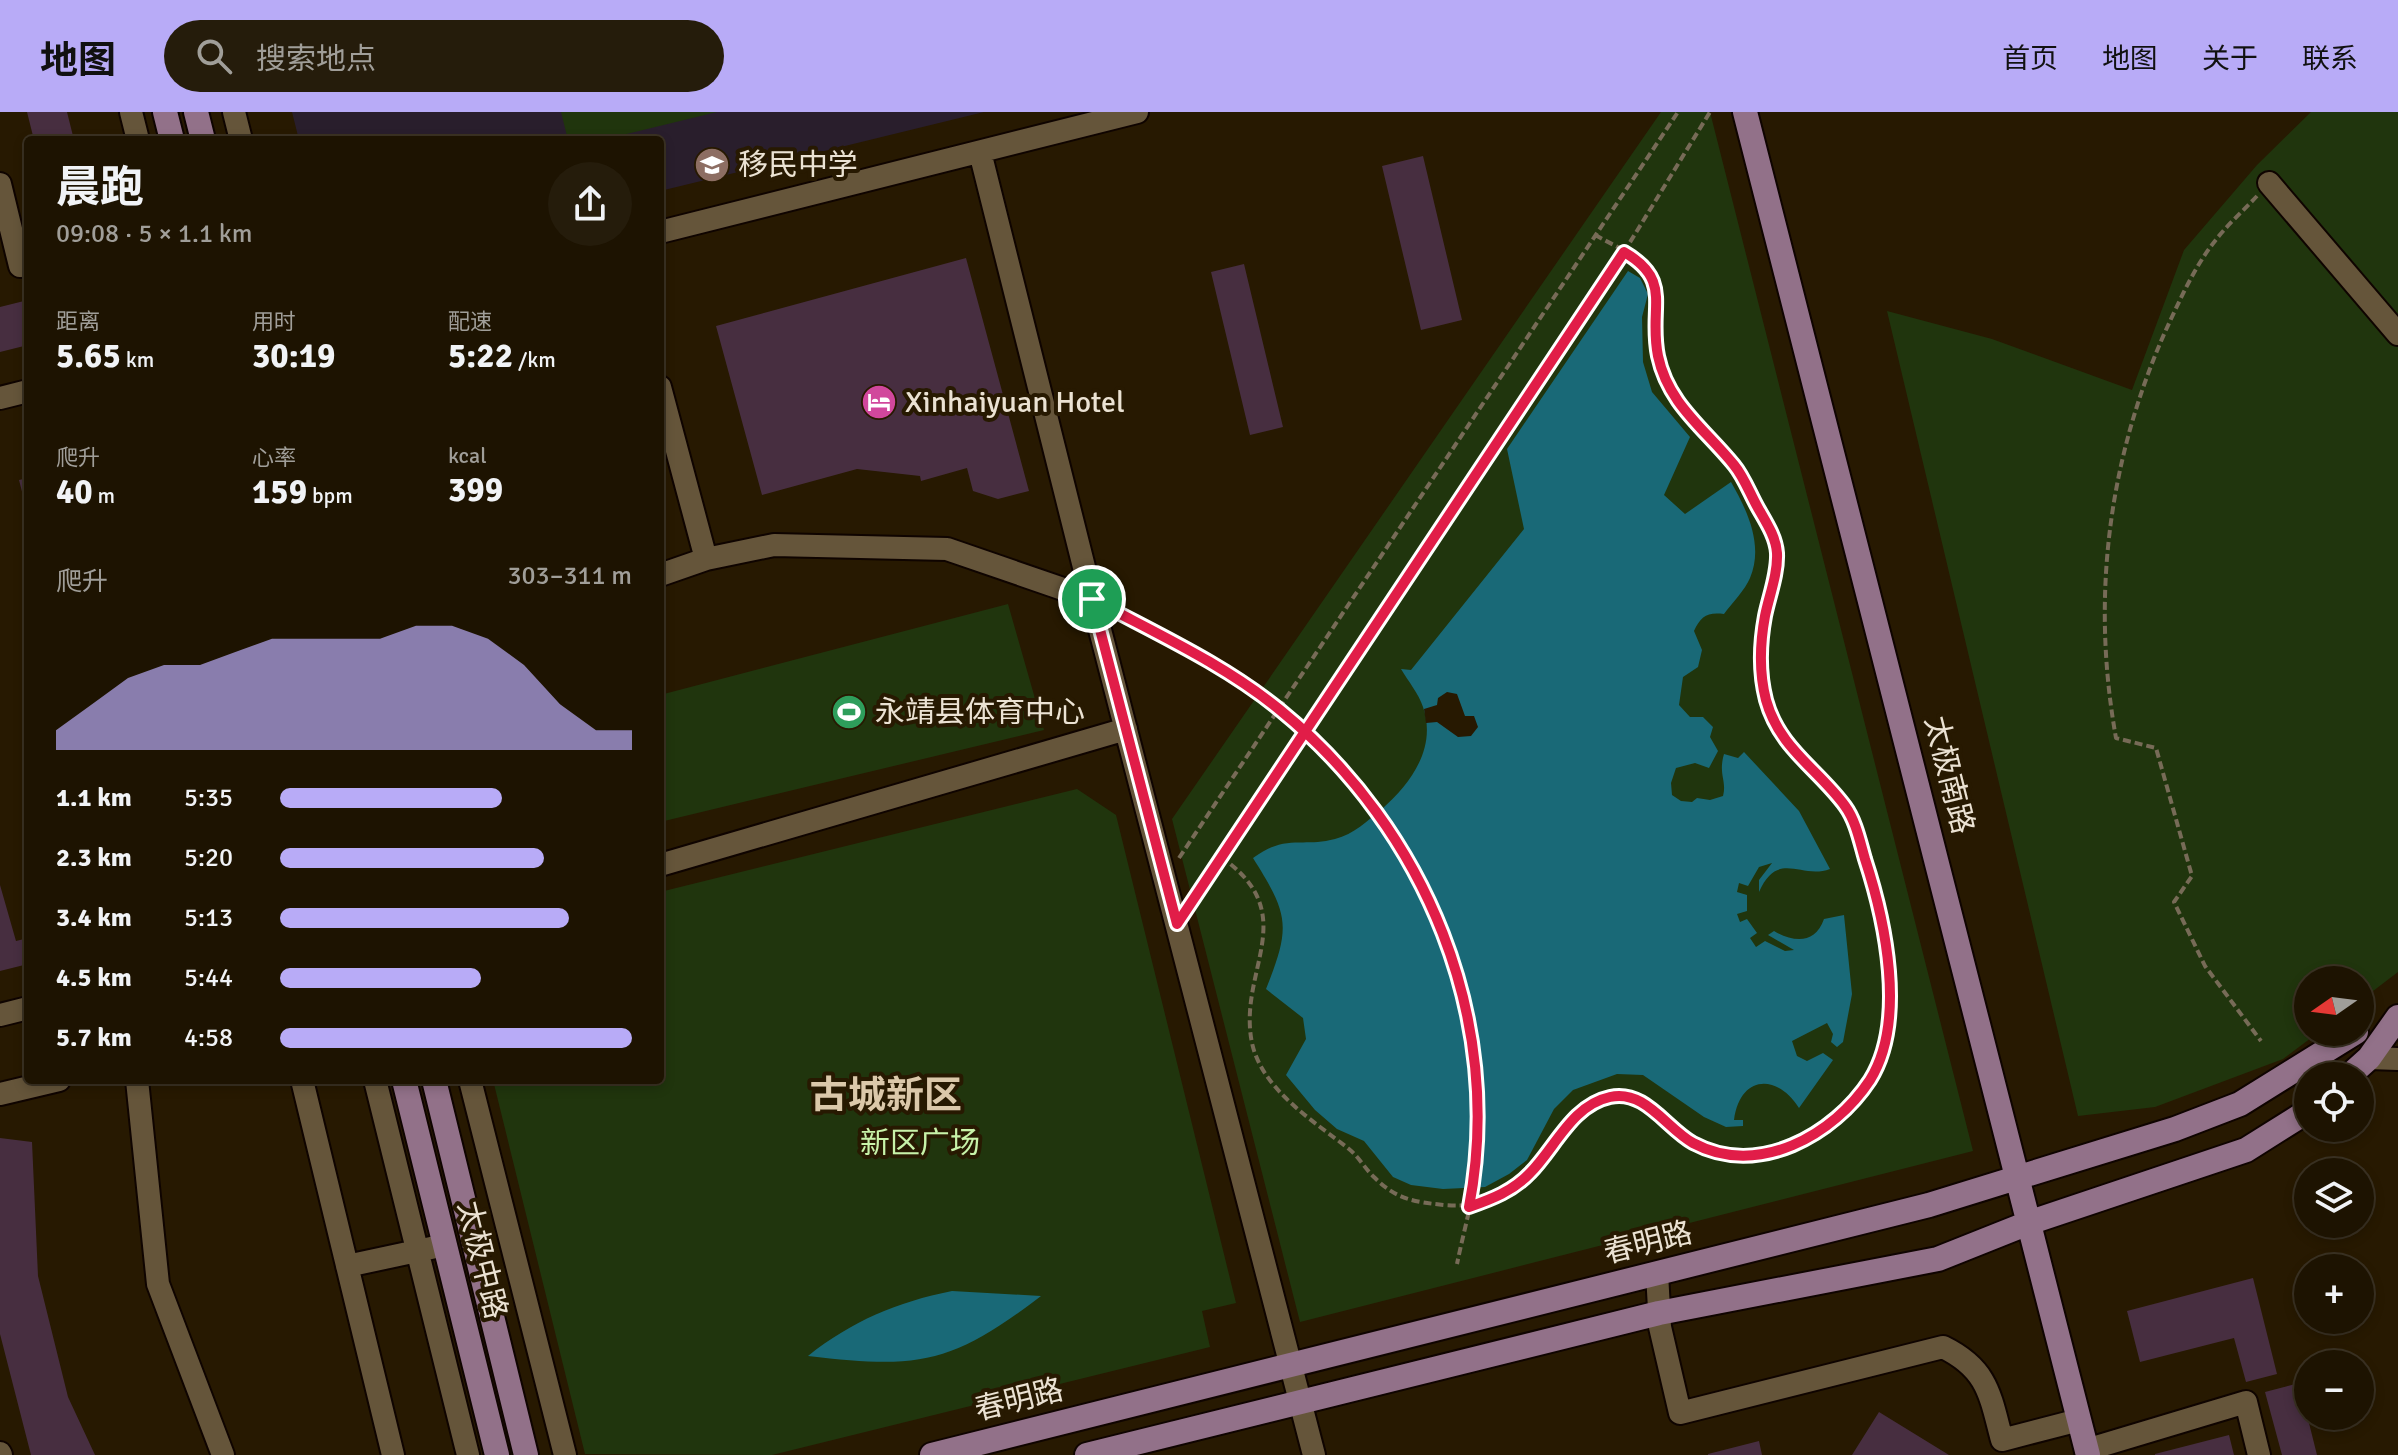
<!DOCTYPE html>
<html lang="zh">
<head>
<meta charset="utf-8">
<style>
  :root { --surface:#1d1301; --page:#251c0b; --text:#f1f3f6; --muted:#a09e99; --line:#3b3223; --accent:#b8abf7 }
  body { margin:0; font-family:Signika,"Noto Sans SC",sans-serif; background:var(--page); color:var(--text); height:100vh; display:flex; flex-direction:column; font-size:30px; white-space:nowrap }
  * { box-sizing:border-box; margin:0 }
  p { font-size:26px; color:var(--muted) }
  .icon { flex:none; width:44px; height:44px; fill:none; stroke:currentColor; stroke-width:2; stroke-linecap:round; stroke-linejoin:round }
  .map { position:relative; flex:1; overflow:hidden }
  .details { position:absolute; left:24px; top:24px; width:640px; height:948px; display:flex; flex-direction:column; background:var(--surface); border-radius:8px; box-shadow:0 4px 12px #0003,0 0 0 2px var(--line) }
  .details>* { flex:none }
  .needle { width:52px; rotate:256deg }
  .buttons { position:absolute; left:2294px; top:854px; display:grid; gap:16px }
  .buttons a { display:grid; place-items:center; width:80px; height:80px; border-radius:50%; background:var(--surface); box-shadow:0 4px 12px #0003,0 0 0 2px var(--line); font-size:40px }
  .pin { position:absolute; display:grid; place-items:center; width:68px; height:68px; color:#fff; margin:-34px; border:4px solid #fff; border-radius:50%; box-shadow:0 2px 8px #0007 }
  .round { display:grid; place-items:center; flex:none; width:84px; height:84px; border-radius:42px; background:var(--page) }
  .head { display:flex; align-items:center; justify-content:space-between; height:136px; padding:0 32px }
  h1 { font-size:44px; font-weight:700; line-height:60px }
  .metrics { display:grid; grid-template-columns:repeat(3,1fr); gap:12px; height:136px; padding:8px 32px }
  .metrics div { display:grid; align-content:center }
  .metrics b { font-size:34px; font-weight:700 }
  .metrics small { font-size:22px; font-weight:400 }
  .metrics p { font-size:22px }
  .chart { height:224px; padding:16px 32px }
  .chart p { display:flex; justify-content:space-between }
  .chart svg { width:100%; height:144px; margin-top:8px; fill:var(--accent); opacity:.7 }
  ul { padding:0 32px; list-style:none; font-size:26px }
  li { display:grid; grid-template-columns:128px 96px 1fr; align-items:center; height:60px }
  li i { height:20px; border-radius:10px; background:var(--accent) }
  header { display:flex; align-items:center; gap:48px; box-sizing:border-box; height:112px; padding:0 40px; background:var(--accent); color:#111 }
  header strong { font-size:38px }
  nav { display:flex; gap:44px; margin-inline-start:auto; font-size:28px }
  .search { width:560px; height:72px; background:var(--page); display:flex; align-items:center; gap:20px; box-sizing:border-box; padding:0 28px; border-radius:44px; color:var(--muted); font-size:30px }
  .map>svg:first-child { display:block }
  .education { fill:#291e2c }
  .green { fill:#20350d }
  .water { fill:#196977 }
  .pier { fill:#271901 }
  .building { fill:#472e40 }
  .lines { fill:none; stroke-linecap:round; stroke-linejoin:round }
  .minor-casing { stroke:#0f0400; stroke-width:26 }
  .major-casing { stroke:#0f0400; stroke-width:28 }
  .path { stroke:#776b57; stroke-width:4; stroke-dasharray:8 4; stroke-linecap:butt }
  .minor { stroke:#65553a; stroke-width:22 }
  .major { stroke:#927189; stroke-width:24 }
  .route-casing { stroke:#fff; stroke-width:16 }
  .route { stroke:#e11d48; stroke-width:10 }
  .labels { text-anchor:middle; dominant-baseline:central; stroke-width:8; stroke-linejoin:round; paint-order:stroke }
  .poi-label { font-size:30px; fill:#ebe2d3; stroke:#271901; text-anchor:start }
  .street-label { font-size:30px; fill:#ebe2d3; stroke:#271901 }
  .park-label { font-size:30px; fill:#c8f3a9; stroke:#271901 }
  .district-label { font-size:38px; font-weight:bold; fill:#dbc8aa; stroke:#271901 }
</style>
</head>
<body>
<header>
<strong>地图</strong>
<div class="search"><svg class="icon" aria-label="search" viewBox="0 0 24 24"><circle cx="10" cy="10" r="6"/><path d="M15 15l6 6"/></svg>搜索地点</div>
<nav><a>首页</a><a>地图</a><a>关于</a><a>联系</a></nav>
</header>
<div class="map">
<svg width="2398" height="1343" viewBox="0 0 2398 1343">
  <rect width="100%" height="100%" fill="#271901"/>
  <path class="education" d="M292,0H984L660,79V28H299Z"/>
  <path class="green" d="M561,0H717L602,28H568Z
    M1661,0H1710L1973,1039L1300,1210L1172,707Z
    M2311,0H2398V860L2360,889V868H2308V920H2319L2283,947L2155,995L2078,1004L1887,199L1992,227L2132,278L2184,138L2257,53Z
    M1008,492L1044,618L660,710V583Z
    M1077,677L1116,703L1236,1191L1202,1199L1210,1235L772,1343L585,1342L493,968H660V780Z"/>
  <path class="water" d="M1628,159L1640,166L1648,182L1642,205L1643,250L1652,280L1690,325L1664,383L1685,402L1731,370C1747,398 1764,433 1750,466C1745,478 1732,491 1724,502C1707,500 1701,504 1694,519L1702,538L1698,555L1683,565L1679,593L1690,605H1703L1713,615L1710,625L1718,639L1709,656L1695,651L1676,656L1671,671L1672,683L1681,689L1692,690L1697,686L1710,688L1723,684C1727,668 1718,663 1724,642L1738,646L1744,640L1799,699L1830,757C1801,768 1778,737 1759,780V768L1772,751L1759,755L1748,774L1739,771L1737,780L1747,783V799L1737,802L1740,810L1747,807L1757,821L1750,826L1756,835L1765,829L1785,839L1794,838L1768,823L1774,819C1793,830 1815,833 1824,807L1844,803L1852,882L1843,930L1837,935L1831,930L1833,922L1827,911L1792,929L1797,944L1807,949L1823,941L1833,948L1799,996C1777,961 1740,963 1734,1008H1743V1014L1726,1015L1704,1005L1643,963L1617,962L1573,978L1554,997L1527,1048L1509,1062L1485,1075L1443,1077L1411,1073L1393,1065L1364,1029L1337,1017L1315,998L1286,963L1306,927L1303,906L1266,877C1291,814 1289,803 1253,746C1287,721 1301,736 1335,727C1354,722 1367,709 1382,697C1411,671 1437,636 1423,595C1419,582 1408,569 1401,557L1411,558L1524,417L1507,337Z
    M952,1179L1041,1184C951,1253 919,1257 808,1244C852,1209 897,1190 952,1179Z"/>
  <path class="pier" d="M1447,580L1457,582L1465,604H1474L1478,615L1471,624L1458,625L1437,610L1426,611L1424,597L1437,593L1438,586Z"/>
  <path class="building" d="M27,0H67L74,28H34Z
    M1423,44L1462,208L1421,218L1382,54Z
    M966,146L1029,379L998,387L973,379L967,356L921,369L920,364L857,357L762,383L716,214Z
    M1244,152L1283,315L1250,323L1211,160Z
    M28,188V233L0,240V195Z
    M28,366V399H27L19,368Z
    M0,773L16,829L28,826V852L0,859Z
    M0,1026L32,1030L38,1164L68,1285L95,1343H31L0,1222Z
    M2253,1166L2277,1262L2246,1270L2234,1226L2140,1250L2127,1199Z
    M2299,1271L2317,1343H2282L2265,1280Z
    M1879,1300L1949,1343H1852Z
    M2229,1323L2234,1343H2155V1342Z
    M1759,1329L1762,1343H1708V1342Z"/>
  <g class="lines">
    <g class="minor-casing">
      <path id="minor" d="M131,0L138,28
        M234,0L241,28
        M980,40L1092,487L1314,1343
        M2269,71L2398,222
        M0,72L20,154
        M660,120L1137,0
        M660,275L706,447
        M0,286L28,279
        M660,463L706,447L774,433L947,437L1092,487
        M660,753L1126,617
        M0,903L28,896
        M2369,946L2398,947
        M137,968L158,1172L223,1343
        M302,968L393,1343
        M375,968L468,1343
        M470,968L565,1343
        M0,982L59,968
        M347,1154L445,1133
        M1657,1161L1660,1215L1680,1301L1943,1235C1988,1257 1990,1283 2002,1328L2079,1308
        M2086,1338L2246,1290L2259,1343
        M0,1341L1,1343"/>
    </g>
    <g class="major-casing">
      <path id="major" d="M165,0L172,28
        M196,0L203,28
        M1745,0L2088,1343
        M2349,964L2369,946L2398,905
        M404,968L497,1343
        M434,968L526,1343
        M932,1343L1929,1093L2175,1017L2240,992L2356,920
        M1087,1343L1659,1201L1938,1147L2031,1110L2246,1038L2308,999"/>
    </g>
    <path class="path" d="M2257,84C2243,99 2227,113 2215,129C2194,155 2179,190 2165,220C2108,349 2091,487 2116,626L2156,636L2192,764L2174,790L2205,854L2261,929
      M1116,500C1171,530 1228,558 1278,596C1407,696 1490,870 1480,1033C1477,1073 1465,1113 1457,1152
      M1221,745C1304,803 1237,858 1252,931C1262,978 1315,1010 1349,1037C1359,1045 1365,1057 1375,1066C1396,1087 1414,1090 1444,1093C1546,1102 1544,994 1614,984C1643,980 1658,1007 1679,1021C1706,1040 1748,1048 1781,1039C1799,1034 1816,1022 1830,1009C1844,998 1860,983 1870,967C1908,906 1887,813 1866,750C1861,732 1857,711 1846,695C1820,657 1779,637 1766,588C1759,561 1760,530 1765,502C1770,480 1779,457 1775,435C1773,422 1767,411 1760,400C1752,386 1746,370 1737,357C1717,327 1685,308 1669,275C1658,251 1655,227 1654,200C1653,187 1658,174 1652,163C1641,144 1616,135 1597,124
      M1179,746L1678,0
      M1192,790L1624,140L1710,0"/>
    <use href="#minor" class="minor"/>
    <use href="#major" class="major"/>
  </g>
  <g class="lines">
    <g class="route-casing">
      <path id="route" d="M1092,487L1177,812L1624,140C1674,169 1648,195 1658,244C1668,292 1705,317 1734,353C1744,365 1750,382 1758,396C1766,410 1776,425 1777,441C1778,462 1769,484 1765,504C1760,531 1759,561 1766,588C1779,636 1818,657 1845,694C1856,709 1860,730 1865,747C1885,808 1907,909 1870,968C1834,1023 1758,1066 1693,1031C1666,1016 1645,977 1610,985C1572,993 1555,1036 1530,1061C1513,1079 1492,1087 1469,1095C1505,909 1426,717 1280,598C1224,552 1155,521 1092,487"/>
    </g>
    <use href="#route" class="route"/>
  </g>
  <defs>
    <g id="school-disc" transform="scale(1.8)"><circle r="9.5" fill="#8d6e63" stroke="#271901"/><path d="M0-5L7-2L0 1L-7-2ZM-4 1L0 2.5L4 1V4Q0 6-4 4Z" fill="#fff"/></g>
    <g id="hotel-disc" transform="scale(1.8)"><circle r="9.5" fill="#d1479c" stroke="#271901"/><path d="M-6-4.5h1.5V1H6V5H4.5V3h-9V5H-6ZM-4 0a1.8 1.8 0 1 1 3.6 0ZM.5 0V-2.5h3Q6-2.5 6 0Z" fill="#fff"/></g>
    <g id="stadium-disc" transform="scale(1.8)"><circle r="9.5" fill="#2e9e5b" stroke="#271901"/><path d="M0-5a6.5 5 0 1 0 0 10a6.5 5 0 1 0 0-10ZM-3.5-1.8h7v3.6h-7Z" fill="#fff"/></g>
  </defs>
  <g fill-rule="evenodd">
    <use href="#school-disc" x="712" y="53"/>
    <use href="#hotel-disc" x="879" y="290"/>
    <use href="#stadium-disc" x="849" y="600"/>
  </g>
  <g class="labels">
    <g class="poi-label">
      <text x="738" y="53">移民中学</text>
      <text x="905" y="290">Xinhaiyuan Hotel</text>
      <text x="875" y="600">永靖县体育中心</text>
    </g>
    <g class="street-label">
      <text transform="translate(1949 663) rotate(76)">太极南路</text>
      <text transform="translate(1648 1131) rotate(-14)">春明路</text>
      <text transform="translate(482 1148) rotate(76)">太极中路</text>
      <text transform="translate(1019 1288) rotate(-14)">春明路</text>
    </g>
    <g class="park-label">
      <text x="920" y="1031">新区广场</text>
    </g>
    <g class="district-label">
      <text x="886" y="983">古城新区</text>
    </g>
  </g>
</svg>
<div class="buttons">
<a><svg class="needle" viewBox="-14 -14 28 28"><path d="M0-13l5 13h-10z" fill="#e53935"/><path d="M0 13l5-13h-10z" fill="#a09e99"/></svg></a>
<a><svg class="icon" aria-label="locate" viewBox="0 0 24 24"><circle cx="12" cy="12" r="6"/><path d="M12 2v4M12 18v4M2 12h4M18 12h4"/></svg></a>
<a><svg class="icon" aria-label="layers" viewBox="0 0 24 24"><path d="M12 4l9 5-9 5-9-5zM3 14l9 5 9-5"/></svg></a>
<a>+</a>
<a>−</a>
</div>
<div class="pin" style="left:1092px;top:487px;background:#1e9e55"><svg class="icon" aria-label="arrive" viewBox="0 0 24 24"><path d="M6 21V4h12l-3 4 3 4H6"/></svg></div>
<section class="details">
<div class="head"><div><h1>晨跑</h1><p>09:08 · 5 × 1.1 km</p></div><a class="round"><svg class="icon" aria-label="share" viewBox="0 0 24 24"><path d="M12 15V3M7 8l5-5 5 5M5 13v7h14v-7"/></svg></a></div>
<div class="metrics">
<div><p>距离</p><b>5.65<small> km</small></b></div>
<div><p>用时</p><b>30:19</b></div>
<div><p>配速</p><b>5:22<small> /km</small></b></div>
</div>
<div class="metrics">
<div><p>爬升</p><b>40<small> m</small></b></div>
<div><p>心率</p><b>159<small> bpm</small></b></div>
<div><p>kcal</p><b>399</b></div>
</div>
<div class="chart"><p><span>爬升</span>303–311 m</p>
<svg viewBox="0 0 160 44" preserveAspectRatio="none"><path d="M0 44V38L10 30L20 22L30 18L40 18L50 14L60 10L70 10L80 10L90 10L100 6L110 6L120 10L130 18L140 30L150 38L160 38V44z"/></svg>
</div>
<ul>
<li><b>1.1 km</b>5:35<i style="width:63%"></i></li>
<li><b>2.3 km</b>5:20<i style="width:75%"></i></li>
<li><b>3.4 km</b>5:13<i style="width:82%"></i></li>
<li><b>4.5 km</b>5:44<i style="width:57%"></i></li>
<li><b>5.7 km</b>4:58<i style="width:100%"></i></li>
</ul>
</section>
</div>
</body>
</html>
